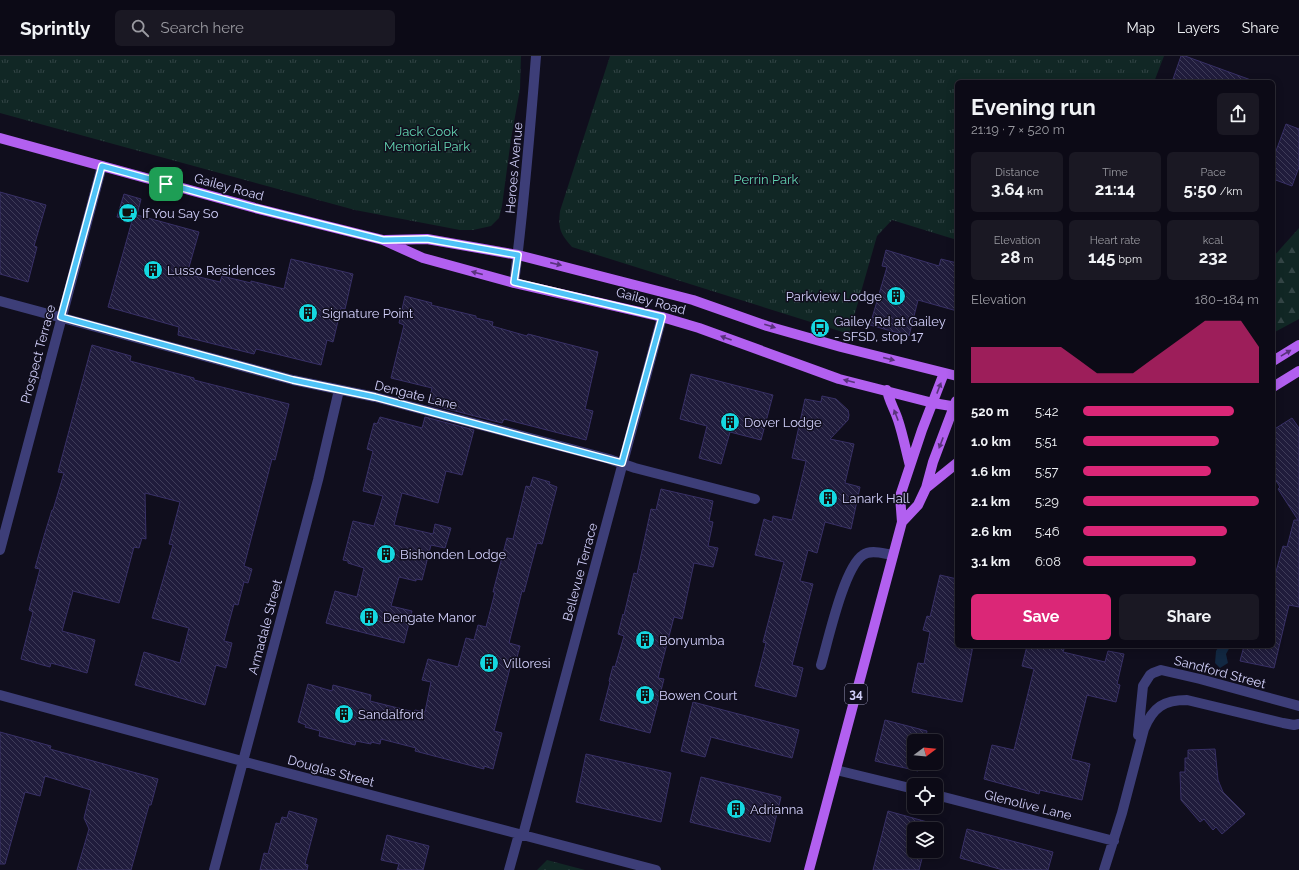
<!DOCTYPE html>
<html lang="en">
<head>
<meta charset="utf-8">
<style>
  :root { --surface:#0c0a16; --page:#1a1823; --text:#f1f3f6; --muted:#9a9aa1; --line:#2c2b35; --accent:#db2777 }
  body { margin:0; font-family:Raleway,sans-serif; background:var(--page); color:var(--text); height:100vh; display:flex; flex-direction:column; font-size:15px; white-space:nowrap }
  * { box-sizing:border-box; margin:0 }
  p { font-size:13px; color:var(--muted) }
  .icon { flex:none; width:22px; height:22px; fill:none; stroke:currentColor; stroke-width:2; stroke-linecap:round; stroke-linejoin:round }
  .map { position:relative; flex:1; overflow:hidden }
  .side { position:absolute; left:955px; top:24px; width:320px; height:568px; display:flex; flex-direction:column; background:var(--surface); border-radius:6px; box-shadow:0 2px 10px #0003,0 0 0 1px var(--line) }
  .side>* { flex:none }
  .needle { width:26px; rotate:74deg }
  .buttons { position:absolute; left:907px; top:678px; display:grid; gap:8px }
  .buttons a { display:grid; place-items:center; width:36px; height:36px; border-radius:6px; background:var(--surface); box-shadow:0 2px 10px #0003,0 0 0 1px var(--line); font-size:20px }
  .pin { position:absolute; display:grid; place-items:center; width:34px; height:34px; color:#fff; margin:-17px; border-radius:8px; box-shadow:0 2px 6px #0006 }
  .round { display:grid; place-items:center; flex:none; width:42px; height:42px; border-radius:6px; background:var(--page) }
  .summary { display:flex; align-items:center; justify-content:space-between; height:68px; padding:0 16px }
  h1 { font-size:22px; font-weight:700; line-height:30px }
  .figures { display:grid; grid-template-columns:repeat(3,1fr); gap:6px; height:68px; padding:4px 16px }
  .figures div { display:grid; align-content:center; border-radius:6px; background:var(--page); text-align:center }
  .figures b { font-size:17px; font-weight:700 }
  .figures small { font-size:11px; font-weight:400 }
  .figures p { font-size:11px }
  .chart { height:112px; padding:8px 16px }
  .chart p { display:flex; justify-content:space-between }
  .chart svg { width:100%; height:72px; margin-top:4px; fill:var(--accent); opacity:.7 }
  .cta { display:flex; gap:8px; margin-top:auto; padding:8px 16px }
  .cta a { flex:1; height:46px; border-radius:6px; background:var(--accent); color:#fff; font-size:16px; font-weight:700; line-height:46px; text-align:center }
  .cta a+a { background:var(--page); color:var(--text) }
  ul { padding:0 16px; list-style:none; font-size:13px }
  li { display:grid; grid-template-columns:64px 48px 1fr; align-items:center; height:30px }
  li i { height:10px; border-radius:5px; background:var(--accent) }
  header { display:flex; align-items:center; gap:24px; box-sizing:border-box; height:56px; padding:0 20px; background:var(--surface); border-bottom:1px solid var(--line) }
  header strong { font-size:19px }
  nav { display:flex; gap:22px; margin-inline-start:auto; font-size:14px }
  .search { width:280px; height:36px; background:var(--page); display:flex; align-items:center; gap:10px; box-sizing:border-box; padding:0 14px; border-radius:6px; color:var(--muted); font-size:15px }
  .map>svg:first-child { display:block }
  .forest { fill:url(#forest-firs) }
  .park { fill:url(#park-tufts) }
  .water { fill:#122842 }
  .building { fill:url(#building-back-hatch); stroke:#383066 }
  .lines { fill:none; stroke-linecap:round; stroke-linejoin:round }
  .minor { stroke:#3d3e78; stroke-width:10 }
  .major { stroke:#b260f0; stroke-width:10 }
  .oneway { fill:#59337c }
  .route-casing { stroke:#fff; stroke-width:8 }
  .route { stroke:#4fc3f7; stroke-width:5 }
  .labels { text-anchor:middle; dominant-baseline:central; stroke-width:3; stroke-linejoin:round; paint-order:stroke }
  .shield { fill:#100e1d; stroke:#9795b8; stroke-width:1 }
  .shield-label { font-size:12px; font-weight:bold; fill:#d1cffa }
  .park-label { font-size:13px; fill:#62d3b0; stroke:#100e1d }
  .street-label { font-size:13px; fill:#d1cffa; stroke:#100e1d }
  .poi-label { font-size:13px; fill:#d1cffa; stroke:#100e1d; text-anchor:start }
</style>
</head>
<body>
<header>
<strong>Sprintly</strong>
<div class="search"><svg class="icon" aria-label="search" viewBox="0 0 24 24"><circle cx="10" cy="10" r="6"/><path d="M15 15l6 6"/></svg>Search here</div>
<nav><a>Map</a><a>Layers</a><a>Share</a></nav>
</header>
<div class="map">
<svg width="1299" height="814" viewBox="0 0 1299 814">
  <defs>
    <pattern id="forest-firs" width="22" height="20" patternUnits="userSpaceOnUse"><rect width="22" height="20" fill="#112725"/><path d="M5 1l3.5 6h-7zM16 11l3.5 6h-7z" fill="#334546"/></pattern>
    <pattern id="park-tufts" width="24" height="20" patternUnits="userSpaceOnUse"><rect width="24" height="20" fill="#112725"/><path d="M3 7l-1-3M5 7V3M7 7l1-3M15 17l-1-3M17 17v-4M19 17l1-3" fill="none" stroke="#334546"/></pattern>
    <pattern id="building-back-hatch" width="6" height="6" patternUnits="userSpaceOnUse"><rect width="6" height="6" fill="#201c3c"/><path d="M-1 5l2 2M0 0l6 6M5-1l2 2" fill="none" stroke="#3f3c59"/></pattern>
  </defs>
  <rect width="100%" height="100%" fill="#100e1d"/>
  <path class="forest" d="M1299,172V263L1273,277V201Z"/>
  <path class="park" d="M0,0H521L520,33L511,83L502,150L499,162L491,170L473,174H460L355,154L0,57Z
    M610,0H1164L1154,26H957V184L892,164L877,180L849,278L572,191C560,177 558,173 560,155Z
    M547,804L585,814H537Z"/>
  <path class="water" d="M1219,590H1229L1230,591L1226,598L1228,607L1220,612L1215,607L1216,595Z"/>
  <path class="building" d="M1181,0H1185L1251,24L1250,26H1172Z
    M1286,68L1299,73V111L1292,130L1273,123V103Z
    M0,136L46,149L34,190L37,191L28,226L0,218Z
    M124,138L141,143L137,159L199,176L187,218L220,226L222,220L251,227V225L284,233L291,203L353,218L345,253L341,252L333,286L327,284L321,309L256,293L254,298L178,279L179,271L108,251L132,165L117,161Z
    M886,194L939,210L941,203L957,207V255L918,244L909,280L870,269L887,211L882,210Z
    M405,240L432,247L431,249L476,260V262L493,266L492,270L527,280L528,278L598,296L585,353L593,355L586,384L504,363L502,367L428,348L432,332L391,322L404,269L399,267Z
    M92,289L131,300L130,305L194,322V324L289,348L275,404L272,403L244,510L252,513L248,527L244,526L238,549L234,548L224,585L232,587L226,612L216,609L205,649L135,629L144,596L180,607L189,572L152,562L173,489L169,488L180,446L145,437L146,483L142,482L139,492L134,491L119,547L73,535L62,575L95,584L87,617L51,607L50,611L21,603L33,556L29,554L40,513L35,512L44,480L52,454H53L64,417L58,416Z
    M691,318L773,339L761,384L730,376L721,408L699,402L707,370L680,363Z
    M822,340L836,343L848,354L849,359L848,364L830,383L854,388L845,427L860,431L851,473L825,466L817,497L808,494L800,525L813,528L792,609L803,612L796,641L755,630L766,587L763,586L784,506L755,499L764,463L772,466L773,460L792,464L806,405L792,402L805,343L821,346Z
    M380,361L422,372L425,361L474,374L462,419L446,415L438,447L402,437L394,469L433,478L435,468L451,472L445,492L431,489L422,524L416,523V525L399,521L391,550L412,555L404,587L326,567L335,535L357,541L364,512L348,507V505L343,504L353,465L374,470L383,440L363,435L373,395L367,393L374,367L377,368Z
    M1292,362L1299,372V551L1289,549L1274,612L1240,605L1244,590H1273V527L1283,490L1287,491L1294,464H1298L1278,433L1280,431L1273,420V374Z
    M533,421L550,426L549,428L557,431L542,488L537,487L524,536L522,535L509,587L520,590L516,605L512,604L494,675L502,677L493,713L484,710V713L415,695L416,692L381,683L380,688L371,686V688L356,685L355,689L319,680L320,675L305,671L306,669L298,666L308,628L332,635L333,629L371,639L370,645L414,656L415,654L425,656L431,626L422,624L428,603L458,611L466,582L474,584L478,569L486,571L495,536H493L507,482L513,483L526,430L530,431Z
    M661,433L713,445L709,465L713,466L708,490L718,492L713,511L694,507L682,563L674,561L658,622L664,623L650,677L600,664L610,626L609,625L613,610L615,611L624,580L618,578L623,558L624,559L634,517L637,518L651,453L656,454Z
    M940,519L957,523V590H973L962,646L912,636L918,607L924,608L930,576L923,574L927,560L930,561Z
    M1027,590H1065L1063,596L1105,606L1108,595L1124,598L1117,628L1120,629L1116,646L1087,639L1071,703L1090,708L1082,744L1040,734L1039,738L984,723L992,689L1014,694L1034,613L1022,610Z
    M693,646L799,674L792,702L711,681L705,701L681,695Z
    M885,664L927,675L925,685H914V707H919L918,715L875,705Z
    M0,676L51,690L50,693L158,723L151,749H149L131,814H77L89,773L84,762L91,734L45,720L40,740L25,736L5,808H0Z
    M1215,693L1218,724L1223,736L1245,758L1222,778L1216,771L1213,774L1204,763L1200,766L1181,744L1180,716H1185V702H1188V694Z
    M586,698L671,717L661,766L576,746Z
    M701,721L781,741L770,786L690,766Z
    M289,755L317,763L305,808L308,809L307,814H260L264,797L268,798L276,767L280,768L282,761L287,762Z
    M888,755L931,767L930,773H914V795H924L919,814H873Z
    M967,773L1053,796L1048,814H1003L960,802Z
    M387,779L429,790L423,814H397L399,808L381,804Z"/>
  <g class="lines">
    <path class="minor" d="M514,227C524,151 530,76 536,0
      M0,245L293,324L375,341L609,403L635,412L755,443
      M0,494L102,110
      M821,609C828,585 844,511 863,499C871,493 884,498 893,499
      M0,639L253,708L656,814
      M1138,679L1143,630L1150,619L1153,617L1161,614L1200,623L1299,650
      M836,714L914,733
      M936,739L1114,785
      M523,779L662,261
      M214,814L318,424L339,334
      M509,814L519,778
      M1104,814L1122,757L1144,673C1153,651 1164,644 1187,644L1283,667L1294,669L1299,668"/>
    <path class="major" d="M0,82L255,152L383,184L423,202L514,227L662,261L699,272L839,323L933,347L957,351
      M385,184L427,183L518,199L693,244L767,270L841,291L957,320
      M1273,305L1299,289
      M1273,331L1299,315
      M887,334C889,345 895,354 898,364C903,379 906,395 910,410
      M926,432L957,407
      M902,466L918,449L926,432L933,406L956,345
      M809,814L902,466L900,440L922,374L944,317"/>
  </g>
  <defs><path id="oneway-solid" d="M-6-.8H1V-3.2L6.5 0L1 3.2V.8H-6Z"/></defs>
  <g class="oneway">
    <use href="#oneway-solid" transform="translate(556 208) rotate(13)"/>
    <use href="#oneway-solid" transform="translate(477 217) rotate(-165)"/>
    <use href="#oneway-solid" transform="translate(770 270) rotate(17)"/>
    <use href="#oneway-solid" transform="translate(726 282) rotate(-160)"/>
    <use href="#oneway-solid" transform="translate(1286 297) rotate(-31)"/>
    <use href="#oneway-solid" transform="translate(889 303) rotate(14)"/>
    <use href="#oneway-solid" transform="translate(849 325) rotate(-166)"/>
    <use href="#oneway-solid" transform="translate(939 332) rotate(-69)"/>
    <use href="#oneway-solid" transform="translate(896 359) rotate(-111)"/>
    <use href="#oneway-solid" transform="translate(941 387) rotate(111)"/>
  </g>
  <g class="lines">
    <g class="route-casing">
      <path id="route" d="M102,110L255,152L383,184L427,183L518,199L514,226L662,261L622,407L375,341L293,324L61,261Z"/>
    </g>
    <use href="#route" class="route"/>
  </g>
  <defs>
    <g id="cafe-disc" transform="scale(1)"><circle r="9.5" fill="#15d7e0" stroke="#100e1d"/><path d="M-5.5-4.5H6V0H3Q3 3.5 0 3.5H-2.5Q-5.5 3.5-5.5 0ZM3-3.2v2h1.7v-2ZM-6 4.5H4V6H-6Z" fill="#111"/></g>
    <g id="building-disc" transform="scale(1)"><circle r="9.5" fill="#15d7e0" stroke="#100e1d"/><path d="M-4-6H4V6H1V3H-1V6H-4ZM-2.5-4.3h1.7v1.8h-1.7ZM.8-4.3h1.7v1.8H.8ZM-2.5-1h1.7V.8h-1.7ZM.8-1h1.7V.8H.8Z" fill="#111"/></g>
    <g id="bus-disc" transform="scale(1)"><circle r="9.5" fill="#15d7e0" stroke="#100e1d"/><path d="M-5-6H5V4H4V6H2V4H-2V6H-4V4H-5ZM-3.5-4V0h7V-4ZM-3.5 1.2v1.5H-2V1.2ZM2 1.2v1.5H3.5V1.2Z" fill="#111"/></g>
  </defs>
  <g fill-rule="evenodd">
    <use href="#cafe-disc" x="128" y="157"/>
    <use href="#building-disc" x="153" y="214"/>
    <use href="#building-disc" x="896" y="240"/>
    <use href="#building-disc" x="308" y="257"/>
    <use href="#bus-disc" x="820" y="272"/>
    <use href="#building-disc" x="730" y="366"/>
    <use href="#building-disc" x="828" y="442"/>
    <use href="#building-disc" x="386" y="498"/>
    <use href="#building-disc" x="369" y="561"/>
    <use href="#building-disc" x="645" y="584"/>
    <use href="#building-disc" x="489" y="607"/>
    <use href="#building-disc" x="645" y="639"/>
    <use href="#building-disc" x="344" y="658"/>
    <use href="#building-disc" x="736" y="753"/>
  </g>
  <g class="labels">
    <rect class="shield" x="845" y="628" width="22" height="20" rx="3"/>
    <g class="shield-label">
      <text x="856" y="638">34</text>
    </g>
    <g class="park-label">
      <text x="427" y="75">Jack Cook<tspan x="427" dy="15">Memorial Park</tspan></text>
      <text x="766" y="123">Perrin Park</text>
    </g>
    <g class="street-label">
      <text transform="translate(514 112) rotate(-85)">Heroes Avenue</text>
      <text transform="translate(229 131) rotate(15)">Gailey Road</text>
      <text transform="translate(651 245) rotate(15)">Gailey Road</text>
      <text transform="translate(38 298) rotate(-75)">Prospect Terrace</text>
      <text transform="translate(416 339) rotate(14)">Dengate Lane</text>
      <text transform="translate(580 516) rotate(-75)">Bellevue Terrace</text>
      <text transform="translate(265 571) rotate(-75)">Armadale Street</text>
      <text transform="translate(1220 616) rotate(15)">Sandford Street</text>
      <text transform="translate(331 715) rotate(15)">Douglas Street</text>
      <text transform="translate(1028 749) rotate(14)">Glenolive Lane</text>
    </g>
    <g class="poi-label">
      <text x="142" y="157">If You Say So</text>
      <text x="167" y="214">Lusso Residences</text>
      <text x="882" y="240" text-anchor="end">Parkview Lodge</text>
      <text x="322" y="257">Signature Point</text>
      <text x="834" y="265">Gailey Rd at Gailey<tspan x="834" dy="15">- SFSD, stop 17</tspan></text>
      <text x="744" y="366">Dover Lodge</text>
      <text x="842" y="442">Lanark Hall</text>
      <text x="400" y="498">Bishonden Lodge</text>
      <text x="383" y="561">Dengate Manor</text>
      <text x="659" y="584">Bonyumba</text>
      <text x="503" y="607">Villoresi</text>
      <text x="659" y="639">Bowen Court</text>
      <text x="358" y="658">Sandalford</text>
      <text x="750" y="753">Adrianna</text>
    </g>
  </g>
</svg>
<div class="buttons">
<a><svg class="needle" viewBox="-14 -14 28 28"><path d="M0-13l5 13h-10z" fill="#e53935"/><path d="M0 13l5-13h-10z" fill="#9a9aa1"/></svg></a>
<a><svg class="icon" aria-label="locate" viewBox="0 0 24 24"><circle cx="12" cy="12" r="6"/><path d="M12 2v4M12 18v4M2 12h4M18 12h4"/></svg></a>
<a><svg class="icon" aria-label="layers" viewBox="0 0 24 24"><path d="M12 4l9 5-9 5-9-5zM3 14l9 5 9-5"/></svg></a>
</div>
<div class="pin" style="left:166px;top:128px;background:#1e9e55"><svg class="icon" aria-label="arrive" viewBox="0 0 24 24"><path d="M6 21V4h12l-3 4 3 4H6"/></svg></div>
<section class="side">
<div class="summary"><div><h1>Evening run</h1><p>21:19 · 7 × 520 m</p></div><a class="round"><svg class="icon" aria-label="share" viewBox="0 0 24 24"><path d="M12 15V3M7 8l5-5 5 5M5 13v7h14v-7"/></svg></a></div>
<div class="figures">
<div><p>Distance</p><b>3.64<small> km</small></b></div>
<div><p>Time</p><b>21:14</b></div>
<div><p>Pace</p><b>5:50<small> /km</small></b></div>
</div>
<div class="figures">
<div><p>Elevation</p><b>28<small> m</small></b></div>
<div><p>Heart rate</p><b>145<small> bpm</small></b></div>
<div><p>kcal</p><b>232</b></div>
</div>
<div class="chart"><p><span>Elevation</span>180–184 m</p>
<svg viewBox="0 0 160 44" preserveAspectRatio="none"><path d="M0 44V22L10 22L20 22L30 22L40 22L50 22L60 30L70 38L80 38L90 38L100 30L110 22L120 14L130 6L140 6L150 6L160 22V44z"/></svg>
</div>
<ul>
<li><b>520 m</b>5:42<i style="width:86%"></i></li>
<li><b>1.0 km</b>5:51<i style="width:77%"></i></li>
<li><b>1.6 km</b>5:57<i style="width:73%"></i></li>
<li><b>2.1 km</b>5:29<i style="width:100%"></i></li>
<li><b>2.6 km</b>5:46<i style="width:82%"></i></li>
<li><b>3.1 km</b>6:08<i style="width:64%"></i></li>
</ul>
<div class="cta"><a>Save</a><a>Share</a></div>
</section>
</div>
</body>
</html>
